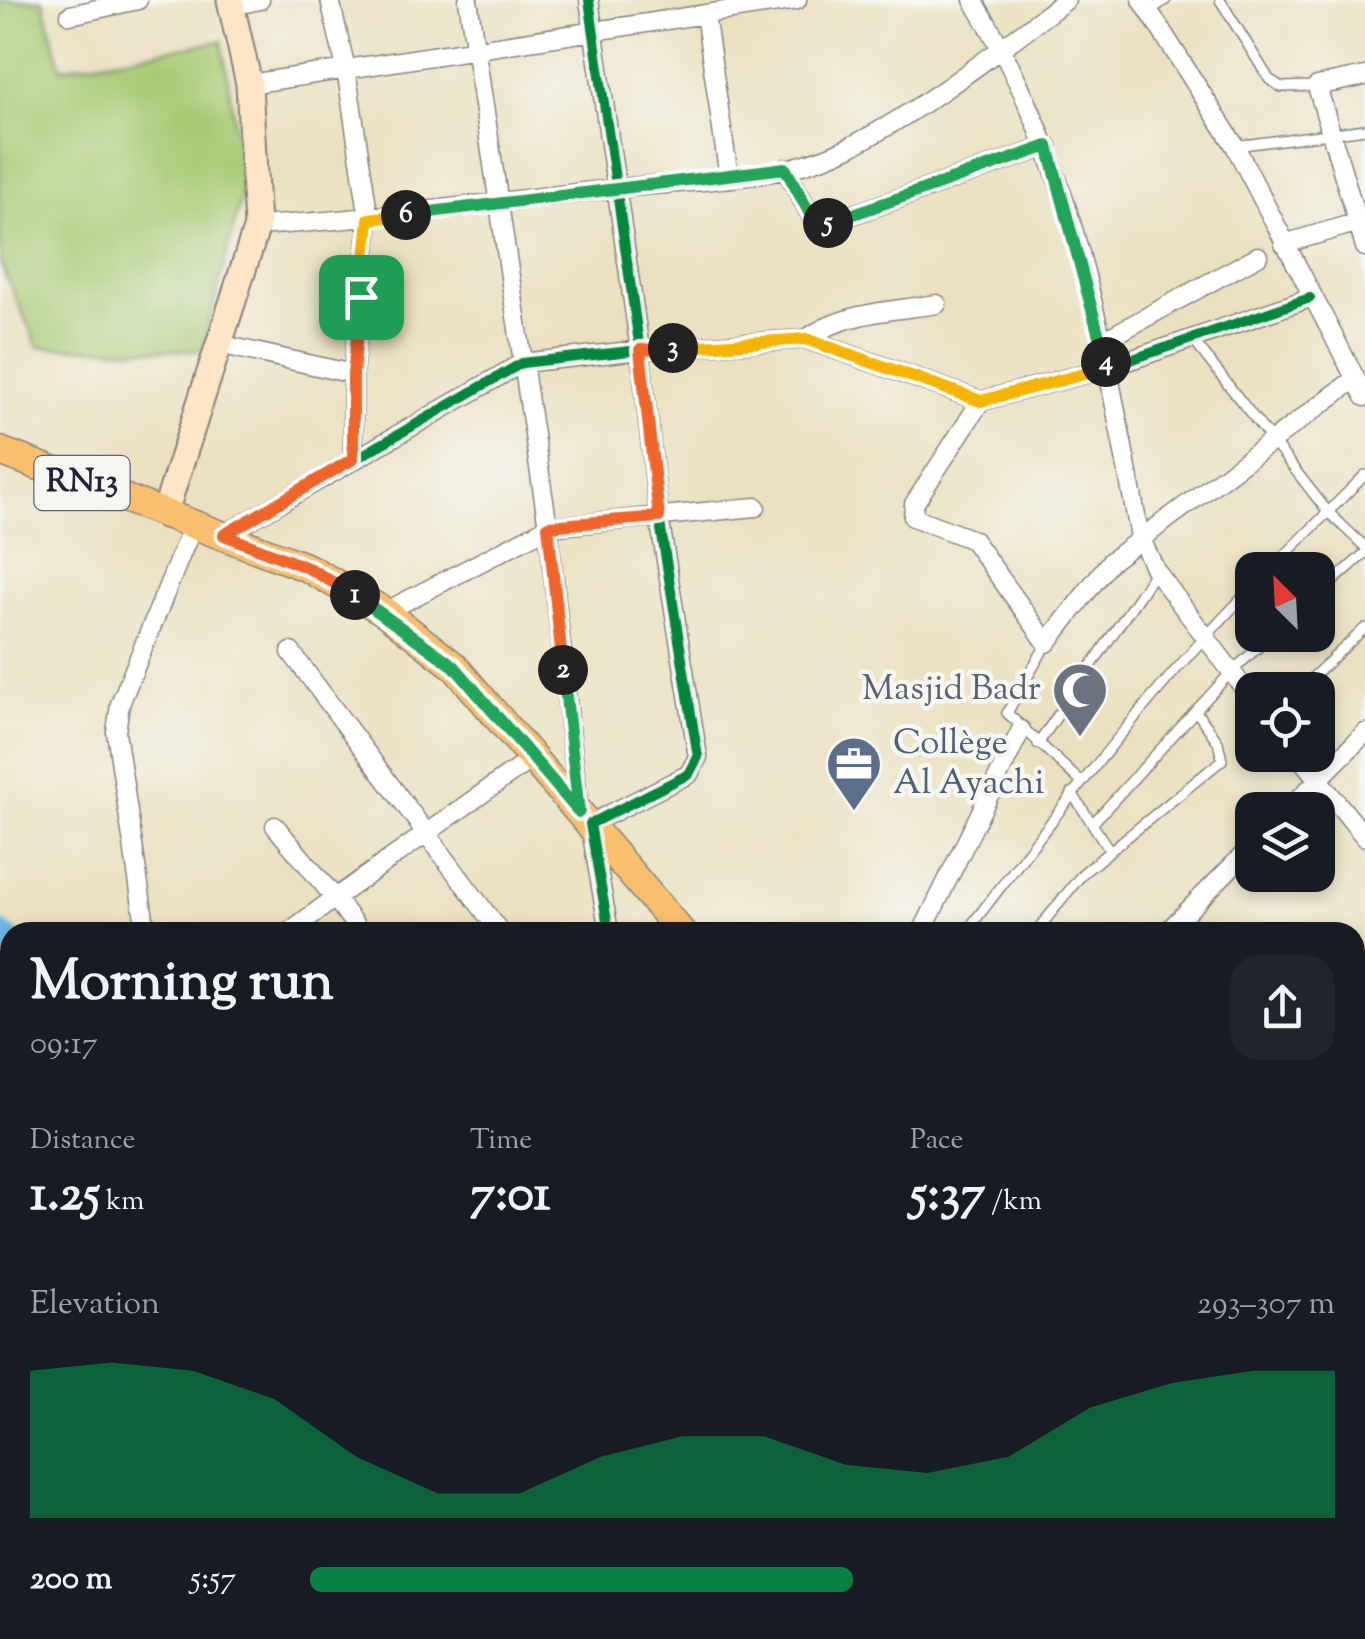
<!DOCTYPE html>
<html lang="en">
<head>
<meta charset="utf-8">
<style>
  :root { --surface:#171b24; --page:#20242c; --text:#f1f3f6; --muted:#9ea1a6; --accent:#0b8043 }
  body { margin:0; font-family:"Sorts Mill Goudy",serif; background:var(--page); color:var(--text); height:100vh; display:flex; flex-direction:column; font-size:38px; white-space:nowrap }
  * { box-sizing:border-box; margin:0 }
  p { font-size:32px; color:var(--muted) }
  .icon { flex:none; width:55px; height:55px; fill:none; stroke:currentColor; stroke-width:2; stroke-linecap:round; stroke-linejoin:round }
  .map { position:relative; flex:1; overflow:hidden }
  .details { position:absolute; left:0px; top:922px; width:1365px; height:718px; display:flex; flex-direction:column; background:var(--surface); border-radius:30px 30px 0 0; box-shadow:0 5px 15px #0003 }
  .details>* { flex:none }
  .needle { width:65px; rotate:336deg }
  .controls { position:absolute; left:1235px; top:552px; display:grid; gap:20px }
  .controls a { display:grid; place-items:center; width:100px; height:100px; border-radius:20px; background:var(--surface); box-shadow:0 5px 15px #0003; font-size:50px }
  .pin { position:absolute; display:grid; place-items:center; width:85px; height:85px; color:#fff; margin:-42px; border-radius:20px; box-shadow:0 5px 15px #0006 }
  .km { position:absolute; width:50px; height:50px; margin:-25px; border-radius:50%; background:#222; color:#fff; font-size:28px; line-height:50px; text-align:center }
  .round { display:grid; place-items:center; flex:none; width:105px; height:105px; border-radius:30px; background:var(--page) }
  .head { display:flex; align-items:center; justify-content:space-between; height:170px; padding:0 30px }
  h1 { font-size:55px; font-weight:800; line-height:75px }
  .figures { display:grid; grid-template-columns:repeat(3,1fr); gap:15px; height:170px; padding:10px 30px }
  .figures div { display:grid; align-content:center }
  .figures b { font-size:50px; font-weight:800 }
  .figures small { font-size:28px; font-weight:400 }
  .figures p { font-size:28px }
  .chart { height:280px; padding:20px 30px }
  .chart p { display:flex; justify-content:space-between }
  .chart svg { width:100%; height:180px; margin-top:10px; fill:var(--accent); opacity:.7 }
  ul { padding:0 30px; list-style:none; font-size:32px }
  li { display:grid; grid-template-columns:160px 120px 1fr; align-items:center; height:75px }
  li i { height:25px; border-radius:12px; background:var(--accent) }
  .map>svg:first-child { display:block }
  .built { fill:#d1d9f9 }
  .green { fill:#a8cb74; stroke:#657658; stroke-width:2.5 }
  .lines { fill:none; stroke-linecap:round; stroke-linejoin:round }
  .river { stroke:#6bb5e4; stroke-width:28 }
  .lane-casing { stroke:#86827e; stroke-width:12 }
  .street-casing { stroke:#86827e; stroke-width:21 }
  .secondary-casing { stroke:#86827e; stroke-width:29 }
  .primary-casing { stroke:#86827e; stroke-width:31 }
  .lane { stroke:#fff; stroke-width:9 }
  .street { stroke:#fff; stroke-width:18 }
  .secondary { stroke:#fde5c5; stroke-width:25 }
  .primary { stroke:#f9bf6d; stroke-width:28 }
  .cycleway-casing { stroke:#f6f6f2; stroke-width:16 }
  .cycleway { stroke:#00873e; stroke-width:10 }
  .split-1-casing { stroke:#fff; stroke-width:20 }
  .split-2-casing { stroke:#fff; stroke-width:20 }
  .split-3-casing { stroke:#fff; stroke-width:20 }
  .split-4-casing { stroke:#fff; stroke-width:20 }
  .split-5-casing { stroke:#fff; stroke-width:20 }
  .split-6-casing { stroke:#fff; stroke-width:20 }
  .split-7-casing { stroke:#fff; stroke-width:20 }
  .split-1 { stroke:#f0652b; stroke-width:12 }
  .split-2 { stroke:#22a559; stroke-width:12 }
  .split-3 { stroke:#f0652b; stroke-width:12 }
  .split-4 { stroke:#f5b400; stroke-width:12 }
  .split-5 { stroke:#22a559; stroke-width:12 }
  .split-6 { stroke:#22a559; stroke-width:12 }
  .split-7 { stroke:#f5b400; stroke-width:12 }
  .labels { text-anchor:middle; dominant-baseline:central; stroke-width:9; stroke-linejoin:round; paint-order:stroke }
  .shield { fill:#f6f6f2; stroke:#626272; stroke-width:2.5 }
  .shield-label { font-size:32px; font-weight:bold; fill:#22223b }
  .worship-label { font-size:35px; fill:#5b616d; stroke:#f6f6f2; text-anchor:end }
  .service-label { font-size:35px; fill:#4e5e75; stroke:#f6f6f2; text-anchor:start }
</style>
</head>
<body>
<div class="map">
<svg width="1365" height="1639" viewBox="0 0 1365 1639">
  <rect width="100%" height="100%" fill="#f6f6f2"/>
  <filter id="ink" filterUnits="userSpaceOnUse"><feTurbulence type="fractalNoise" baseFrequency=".01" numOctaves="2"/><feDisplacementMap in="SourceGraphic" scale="20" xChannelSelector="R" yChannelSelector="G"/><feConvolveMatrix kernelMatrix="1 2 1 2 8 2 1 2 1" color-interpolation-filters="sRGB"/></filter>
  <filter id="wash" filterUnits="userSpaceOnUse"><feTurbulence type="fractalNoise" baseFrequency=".0048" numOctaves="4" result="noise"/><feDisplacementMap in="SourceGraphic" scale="40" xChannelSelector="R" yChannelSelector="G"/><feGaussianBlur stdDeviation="2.25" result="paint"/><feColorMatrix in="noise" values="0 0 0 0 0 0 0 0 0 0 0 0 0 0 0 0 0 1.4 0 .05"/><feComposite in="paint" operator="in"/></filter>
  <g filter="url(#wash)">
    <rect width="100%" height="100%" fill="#ebe1c0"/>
    <path class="built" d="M803,1630H996L997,1639H811Z
      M1161,1630H1297L1299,1639H1162Z"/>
    <path class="green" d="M0,0H43L61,68L222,41L244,186L202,351L38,347L0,263Z
      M1355,1330L1365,1338V1490L1355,1468Z"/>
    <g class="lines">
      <path class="river" d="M0,935L10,943
        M165,1630L166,1639"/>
    </g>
  </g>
  <g filter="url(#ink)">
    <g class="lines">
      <g class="lane-casing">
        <path id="lane" d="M1220,0L1269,79L1281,87L1317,86
          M1149,11L1166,0
          M1235,146L1365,129
          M1193,340L1328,512L1365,547
          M1270,570L1365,475
          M1318,595L1365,553
          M1047,643L1007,713L1081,782
          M1299,690L1365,628
          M1038,744L1156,571
          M1072,793L1110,851
          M1093,823L1232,671L1272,635
          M966,932C1057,814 1147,694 1252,588
          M1036,932L1083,873L1222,760L1218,742L1196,711
          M1355,1061L1365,1056
          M1355,1115L1365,1128
          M1355,1546L1365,1579"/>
      </g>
      <g class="street-casing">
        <path id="street" d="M330,0L346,69L369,219L353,374V459
          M468,0L548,527L579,811
          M589,0L640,350L659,517L698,757L689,774L590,824L609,932
          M973,0C1076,164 1104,349 1140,537L1156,571L1252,699
          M1142,0L1235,146L1365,397
          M231,6L260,0
          M705,14L729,177
          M70,15L138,0
          M1365,76L1317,86L1365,247
          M249,84L797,0
          M785,168L814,221L823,225L1048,146
          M257,226C379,219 499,201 621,188C694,180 776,182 845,149C916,115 1002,48 1066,0
          M1284,244L1365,220
          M806,339C843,312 893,311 937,304
          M1101,342L1258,256
          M219,344L353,374
          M981,401L914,504L913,517L973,540L1047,643L1110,562L1355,379
          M224,535L522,363L640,350L806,339L981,401L1107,368L1310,298
          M385,612L548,527L756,507
          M291,652L500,932
          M1298,755L1365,837
          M1288,810L1365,733
          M275,826L335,898L289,932
          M146,932L116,732L120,704L193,525
          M360,932L335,898L534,757
          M922,932L1021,730
          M1167,932L1252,846
          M1355,992L1365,986
          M793,1630L798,1639
          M1093,1630L1095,1639"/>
      </g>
      <g class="secondary-casing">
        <path id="secondary" d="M164,515L257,226L249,84L230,0
          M1041,1630L1046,1639"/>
      </g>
      <g class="primary-casing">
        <path id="primary" d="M0,451L308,568L385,612L454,666L681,932
          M1355,1310L1365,1318"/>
      </g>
      <use href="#lane" class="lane"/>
      <use href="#street" class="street"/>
      <use href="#secondary" class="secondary"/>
      <use href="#primary" class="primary"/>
      <g class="cycleway-casing">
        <path id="cycleway" d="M589,0L640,350L659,517L698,757L689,774L590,824L609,932
          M224,535L522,363L640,350L806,339L981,401L1107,368L1310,298"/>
      </g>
      <use href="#cycleway" class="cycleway"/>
    </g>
  </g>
  <g class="lines" filter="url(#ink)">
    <g class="split-1-casing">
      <path id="split-1" d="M355,595L308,568L224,535L353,459V374L361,297"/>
    </g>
    <g class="split-2-casing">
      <path id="split-2" d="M355,595L454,666L579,812L563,670"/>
    </g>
    <g class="split-3-casing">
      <path id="split-3" d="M563,670L548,526L659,517L640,350L673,348"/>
    </g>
    <g class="split-4-casing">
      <path id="split-4" d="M673,348L806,339L981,401L1107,368L1106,362"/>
    </g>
    <g class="split-5-casing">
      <path id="split-5" d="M828,223L1048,146L1106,362"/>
    </g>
    <g class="split-6-casing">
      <path id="split-6" d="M406,215L785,168L814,221L828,223"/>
    </g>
    <g class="split-7-casing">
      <path id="split-7" d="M361,297L369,219L406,215"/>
    </g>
    <use href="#split-1" class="split-1"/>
    <use href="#split-2" class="split-2"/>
    <use href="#split-3" class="split-3"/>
    <use href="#split-4" class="split-4"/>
    <use href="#split-5" class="split-5"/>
    <use href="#split-6" class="split-6"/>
    <use href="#split-7" class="split-7"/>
  </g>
  <defs>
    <g id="mosque-pin" transform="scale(2.875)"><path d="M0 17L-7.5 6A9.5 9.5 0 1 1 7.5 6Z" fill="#6b7280" stroke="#f6f6f2"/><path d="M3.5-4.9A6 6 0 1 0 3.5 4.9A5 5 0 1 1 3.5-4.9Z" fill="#fff"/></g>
    <g id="office-pin" transform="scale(2.875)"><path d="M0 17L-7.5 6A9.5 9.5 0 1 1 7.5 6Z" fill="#5c6f8a" stroke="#f6f6f2"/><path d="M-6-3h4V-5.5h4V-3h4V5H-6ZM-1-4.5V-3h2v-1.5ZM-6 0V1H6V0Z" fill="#fff"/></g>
  </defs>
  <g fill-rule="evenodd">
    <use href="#mosque-pin" x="1080" y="690"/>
    <use href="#office-pin" x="854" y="764"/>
  </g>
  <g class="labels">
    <rect class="shield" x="34.5" y="456" width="95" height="54" rx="8"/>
    <g class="shield-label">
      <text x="82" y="483">RN13</text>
    </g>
    <g class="worship-label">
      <text x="1041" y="690">Masjid Badr</text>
    </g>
    <g class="service-label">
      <text x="893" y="744">Collège<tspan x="893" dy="40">Al Ayachi</tspan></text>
    </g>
  </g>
</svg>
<div class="controls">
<a><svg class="needle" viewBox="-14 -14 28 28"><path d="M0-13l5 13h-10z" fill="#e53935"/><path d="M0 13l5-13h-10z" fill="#9ea1a6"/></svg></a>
<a><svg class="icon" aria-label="locate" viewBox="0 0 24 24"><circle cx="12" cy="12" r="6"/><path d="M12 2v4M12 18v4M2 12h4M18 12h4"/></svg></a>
<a><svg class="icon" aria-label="layers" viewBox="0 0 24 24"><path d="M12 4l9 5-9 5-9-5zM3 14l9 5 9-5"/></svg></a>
</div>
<div class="pin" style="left:361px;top:297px;background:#1e9e55"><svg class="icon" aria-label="arrive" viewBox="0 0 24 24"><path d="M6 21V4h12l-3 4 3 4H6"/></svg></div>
<b class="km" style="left:355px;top:595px">1</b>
<b class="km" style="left:563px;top:670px">2</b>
<b class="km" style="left:673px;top:348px">3</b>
<b class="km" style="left:1106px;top:362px">4</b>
<b class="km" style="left:828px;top:223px">5</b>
<b class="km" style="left:406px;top:215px">6</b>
<section class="details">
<div class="head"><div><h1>Morning run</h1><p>09:17</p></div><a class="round"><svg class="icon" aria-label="share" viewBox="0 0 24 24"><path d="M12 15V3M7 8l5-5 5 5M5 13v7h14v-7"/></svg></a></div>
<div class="figures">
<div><p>Distance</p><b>1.25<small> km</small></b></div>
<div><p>Time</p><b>7:01</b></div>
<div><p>Pace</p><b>5:37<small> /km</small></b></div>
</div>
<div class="chart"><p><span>Elevation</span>293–307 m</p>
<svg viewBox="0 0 160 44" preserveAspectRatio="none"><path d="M0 44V8L10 6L20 8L30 15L40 29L50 38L60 38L70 29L80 24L90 24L100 31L110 33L120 29L130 17L140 11L150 8L160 8V44z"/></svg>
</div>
<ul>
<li><b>200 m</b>5:57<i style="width:53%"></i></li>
</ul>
</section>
</div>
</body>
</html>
